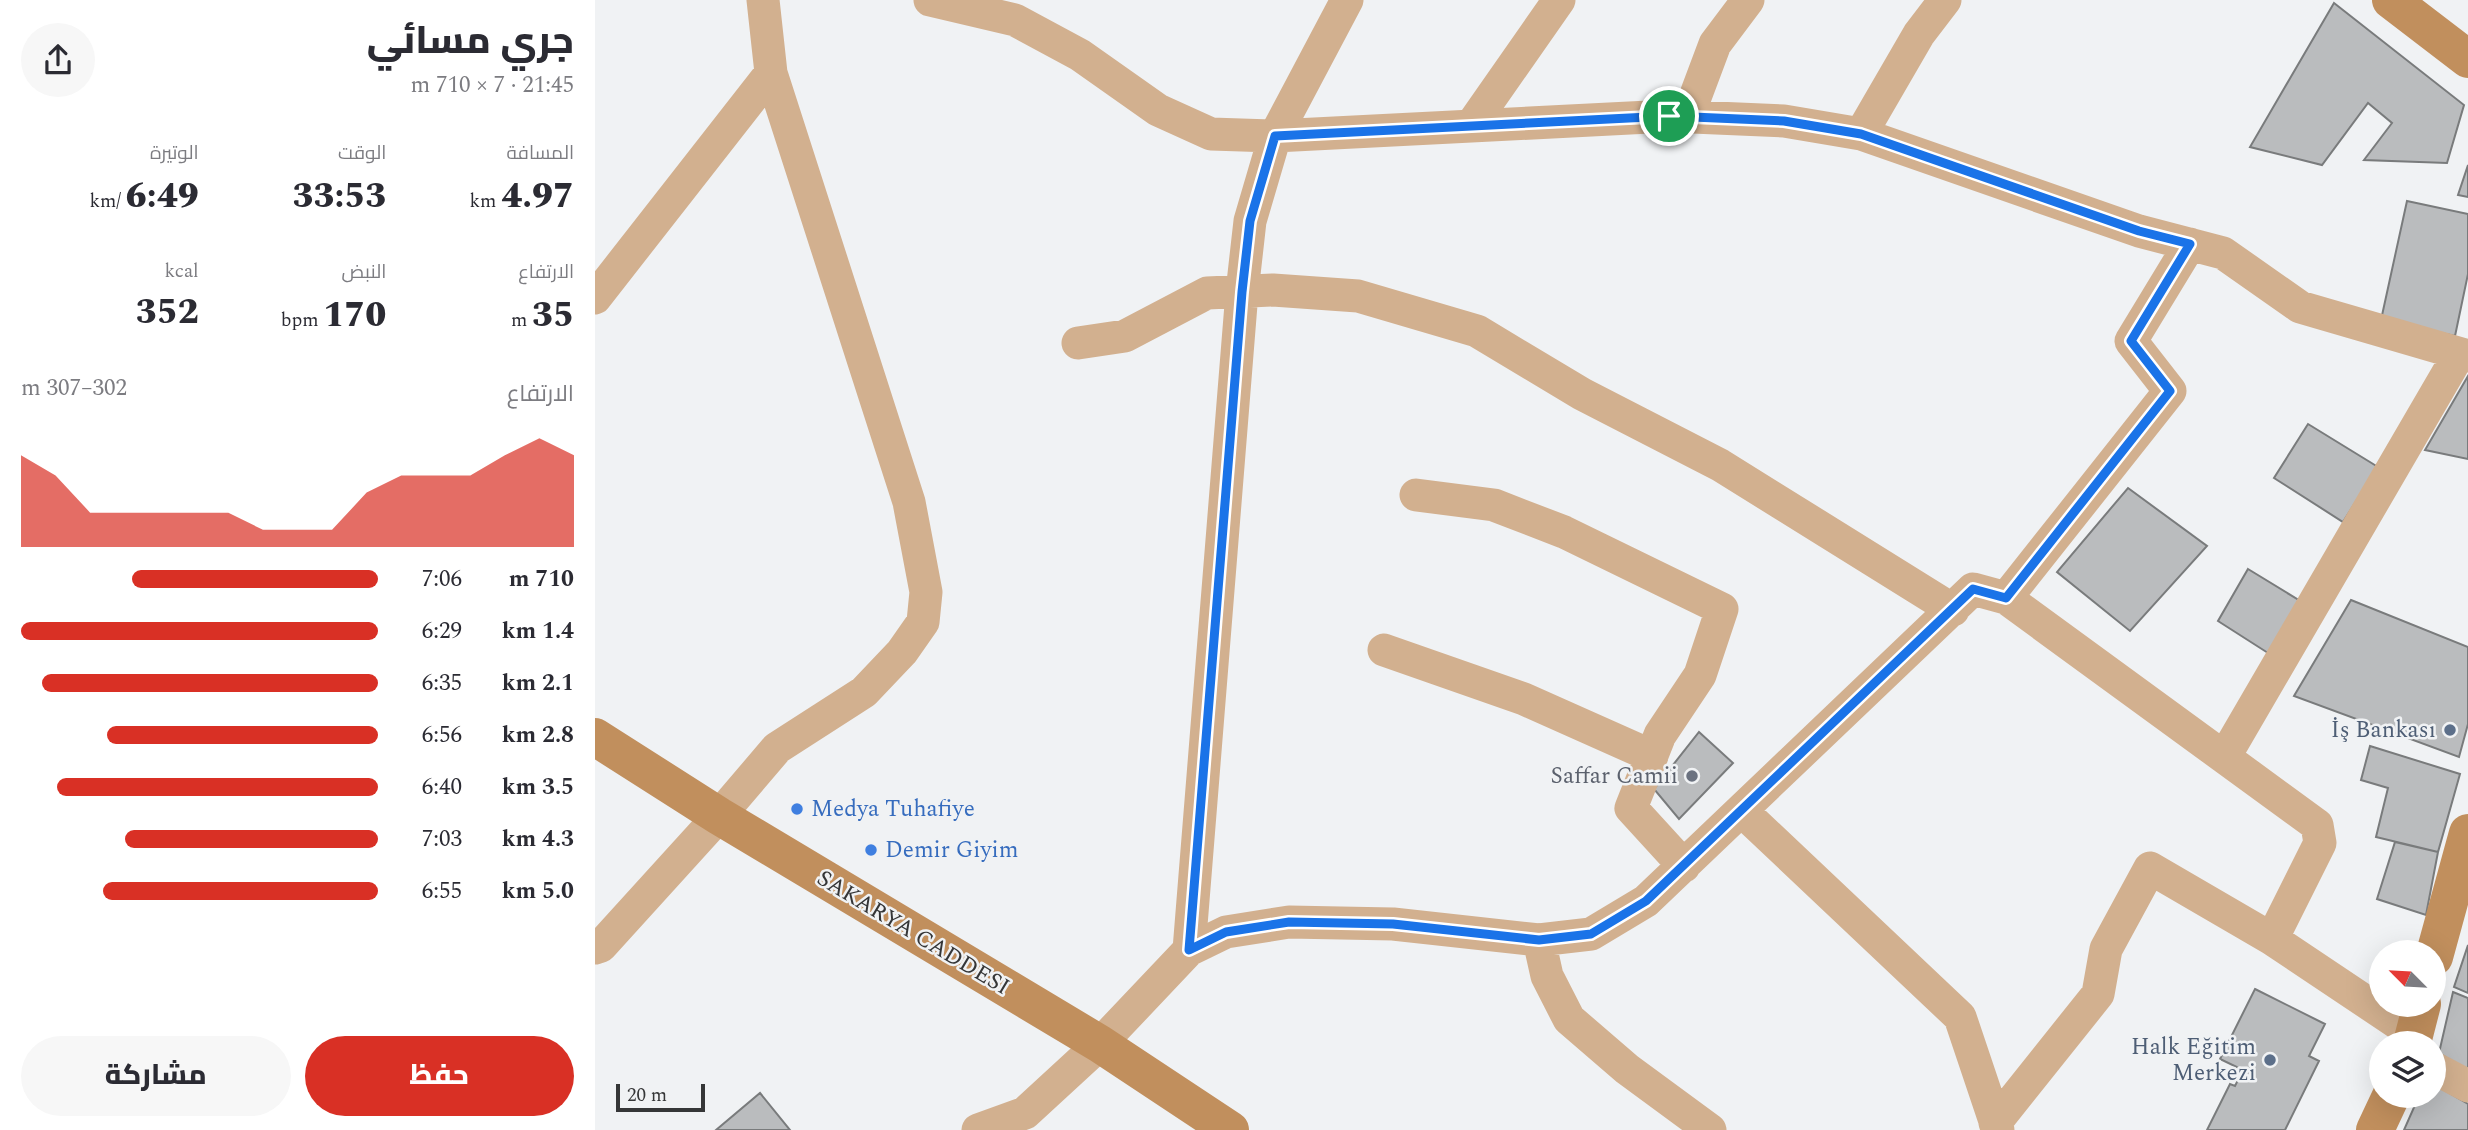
<!DOCTYPE html>
<html lang="ar">
<head>
<meta charset="utf-8">
<style>
  :root { --surface:#fff; --page:#f7f7f7; --text:#2b2b33; --muted:#7c7c81; --accent:#d93025 }
  body { margin:0; font-family:Spectral,Cairo,serif; background:var(--page); color:var(--text); direction:rtl; height:100vh; display:flex; flex-direction:column; font-size:26px; white-space:nowrap }
  * { box-sizing:border-box; margin:0 }
  p { font-size:23px; color:var(--muted) }
  .icon { flex:none; width:38px; height:38px; fill:none; stroke:currentColor; stroke-width:2; stroke-linecap:round; stroke-linejoin:round }
  .map { position:relative; flex:1; overflow:hidden; direction:ltr }
  .side { display:flex; flex-direction:column; background:var(--surface); width:595px }
  .side>* { flex:none }
  .needle { width:46px; rotate:294deg }
  .tools { position:absolute; left:1774px; top:940px; display:grid; gap:14px }
  .tools a { display:grid; place-items:center; width:77px; height:77px; border-radius:50%; background:var(--surface); box-shadow:0 7px 28px #0002; font-size:35px }
  .scale { position:absolute; left:21px; bottom:18px; width:89px; box-sizing:border-box; padding-left:7px; border:4px solid #353637; border-top:0; font-size:19px; line-height:24px; white-space:nowrap; color:#353637; -webkit-text-stroke:5px #f0f2f4; paint-order:stroke }
  .pin { position:absolute; display:grid; place-items:center; width:60px; height:60px; color:#fff; margin:-30px; border:4px solid #fff; border-radius:50%; box-shadow:0 2px 7px #0007 }
  .round { display:grid; place-items:center; flex:none; width:74px; height:74px; border-radius:37px; background:var(--page) }
  .summary { display:flex; align-items:center; justify-content:space-between; height:119px; padding:0 21px }
  h1 { font-size:38px; font-weight:800; line-height:52px }
  .stats { display:grid; grid-template-columns:repeat(3,1fr); gap:10px; height:119px; padding:7px 21px }
  .stats div { display:grid; align-content:center }
  .stats b { font-size:35px; font-weight:800 }
  .stats small { font-size:19px; font-weight:400 }
  .stats p { font-size:19px }
  .chart { height:196px; padding:14px 21px }
  .chart p { display:flex; justify-content:space-between }
  .chart svg { width:100%; height:126px; margin-top:7px; fill:var(--accent); opacity:.7 }
  .cta { display:flex; gap:14px; margin-top:auto; padding:14px 21px }
  .cta a { flex:1; height:80px; border-radius:42px; background:var(--accent); color:#fff; font-size:28px; font-weight:800; line-height:80px; text-align:center }
  .cta a+a { background:var(--page); color:var(--text) }
  ul { padding:0 21px; list-style:none; font-size:23px }
  li { display:grid; grid-template-columns:112px 84px 1fr; align-items:center; height:52px }
  li i { height:18px; border-radius:9px; background:var(--accent) }
  main { display:flex; flex:1; min-height:0 }
  .map>svg:first-child { display:block }
  .building { fill:#babcbe; stroke:#797b7c; stroke-width:2 }
  .lines { fill:none; stroke-linecap:round; stroke-linejoin:round }
  .street { stroke:#d2b08f; stroke-width:33 }
  .secondary { stroke:#c18f5d; stroke-width:38 }
  .route-casing { stroke:#fff; stroke-width:14 }
  .route { stroke:#1a73e8; stroke-width:9 }
  .service-dot { fill:#5c6f8a; stroke:#f0f2f4; stroke-width:2.5 }
  .worship-dot { fill:#6b7280; stroke:#f0f2f4; stroke-width:2.5 }
  .shop-dot { fill:#3f7fe0; stroke:#f0f2f4; stroke-width:2.5 }
  .labels { text-anchor:middle; dominant-baseline:central; stroke-width:5; stroke-linejoin:round; paint-order:stroke }
  .service-label { font-size:23px; fill:#4e5e75; stroke:#f0f2f4; text-anchor:end }
  .worship-label { font-size:23px; fill:#5b616d; stroke:#f0f2f4; text-anchor:end }
  .shop-label { font-size:23px; fill:#366cbe; stroke:#f0f2f4; text-anchor:start }
  .street-label { font-size:23px; fill:#353637; stroke:#f0f2f4 }
</style>
</head>
<body>
<main>
<div class="map">
<svg width="1873" height="1130" viewBox="0 0 1873 1130">
  <rect width="100%" height="100%" fill="#f0f2f4"/>
  <path class="building" d="M1739,3L1869,105L1852,163L1769,160L1797,123L1773,103L1727,165L1655,147Z
    M1873,165V197L1863,195Z
    M1812,201L1873,214V274L1860,336L1786,320Z
    M1873,376V459L1830,450Z
    M1713,424L1783,467L1748,522L1679,478Z
    M1533,488L1612,546L1535,631L1462,572Z
    M1653,569L1707,602L1673,653L1623,621Z
    M1756,600L1873,647V724L1864,757L1699,696Z
    M1104,732L1138,763L1084,819L1059,789Z
    M1775,746L1865,774L1843,852L1781,837L1793,788L1766,780Z
    M1800,842L1843,852L1831,915L1782,899Z
    M1873,945V993L1859,987Z
    M1660,989L1730,1024L1714,1056L1724,1061L1690,1130H1612L1635,1084L1640,1086L1648,1070L1625,1059Z
    M1858,992L1873,998V1071L1844,1053Z
    M1844,1087L1873,1104V1130H1809L1824,1096H1839V1088Z
    M165,1093L195,1130H121Z"/>
  <g class="lines">
    <path class="street" d="M335,0L420,20L485,55L563,110L616,134L680,136L1074,116L1189,121L1266,134L1544,231L1628,253L1705,307L1873,356
      M1093,116L1120,44L1153,0
      M876,126L964,0
      M1266,134L1324,34L1350,0
      M0,298L176,73
      M483,343L530,336L612,293L678,290L763,296L882,331L987,394L1125,465L1358,610
      M821,495L899,505L969,532L1127,609L1105,675L1065,735L1036,808L1089,866
      M1411,598L1722,825L1725,843L1677,939
      M789,650L929,699L1057,756
      M1630,756L1864,354
      M1147,811L1365,1017L1403,1130
      M944,940L952,976L974,1019L1032,1069L1115,1130
      M0,948L6,946L124,816L182,748L269,692L307,652L328,622L331,592L314,502L176,73L168,0
      M594,950L647,292L655,221L680,136L752,0
      M1839,1068L1873,1086
      M1400,1123L1503,994L1511,949L1555,868L1677,939L1819,1034
      M383,1130L430,1113L505,1044L594,950L631,932L694,922L798,924L944,940L996,934L1051,901L1378,589L1411,598L1575,391L1536,341L1595,244"/>
    <path class="secondary" d="M1796,0L1873,59
      M0,737L124,816L505,1044L635,1130
      M1839,957L1873,833
      M1817,1043L1827,1004
      M1780,1130L1796,1096"/>
  </g>
  <g class="lines">
    <g class="route-casing">
      <path id="route" d="M1074,116L1189,121L1266,134L1544,231L1595,244L1536,341L1575,391L1411,598L1378,589L1051,901L996,934L944,940L798,924L694,922L631,932L594,950L647,292L655,221L680,136Z"/>
    </g>
    <use href="#route" class="route"/>
  </g>
  <g class="service-dot">
    <circle cx="1855" cy="730" r="7"/>
    <circle cx="1675" cy="1060" r="7"/>
  </g>
  <circle class="worship-dot" cx="1097" cy="776" r="7"/>
  <g class="shop-dot">
    <circle cx="202" cy="809" r="7"/>
    <circle cx="276" cy="850" r="7"/>
  </g>
  <g class="labels">
    <g class="service-label">
      <text x="1841" y="730">İş Bankası</text>
      <text x="1661" y="1047">Halk Eğitim<tspan x="1661" dy="26">Merkezi</tspan></text>
    </g>
    <g class="worship-label">
      <text x="1083" y="776">Saffar Camii</text>
    </g>
    <g class="shop-label">
      <text x="216" y="809">Medya Tuhafiye</text>
      <text x="290" y="850">Demir Giyim</text>
    </g>
    <g class="street-label">
      <text transform="translate(318 933) rotate(31)">SAKARYA CADDESI</text>
    </g>
  </g>
</svg>
<div class="tools">
<a><svg class="needle" viewBox="-14 -14 28 28"><path d="M0-13l5 13h-10z" fill="#e53935"/><path d="M0 13l5-13h-10z" fill="#7c7c81"/></svg></a>
<a><svg class="icon" aria-label="layers" viewBox="0 0 24 24"><path d="M12 4l9 5-9 5-9-5zM3 14l9 5 9-5"/></svg></a>
</div>
<div class="scale">20 m</div>
<div class="pin" style="left:1074px;top:116px;background:#1e9e55"><svg class="icon" aria-label="arrive" viewBox="0 0 24 24"><path d="M6 21V4h12l-3 4 3 4H6"/></svg></div>
</div>
<section class="side">
<div class="summary"><div><h1>جري مسائي</h1><p>21:45 · 7 × 710 m</p></div><a class="round"><svg class="icon" aria-label="share" viewBox="0 0 24 24"><path d="M12 15V3M7 8l5-5 5 5M5 13v7h14v-7"/></svg></a></div>
<div class="stats">
<div><p>المسافة</p><b>4.97<small> km</small></b></div>
<div><p>الوقت</p><b>33:53</b></div>
<div><p>الوتيرة</p><b>6:49<small> /km</small></b></div>
</div>
<div class="stats">
<div><p>الارتفاع</p><b>35<small> m</small></b></div>
<div><p>النبض</p><b>170<small> bpm</small></b></div>
<div><p>kcal</p><b>352</b></div>
</div>
<div class="chart"><p><span>الارتفاع</span>302–307 m</p>
<svg viewBox="0 0 160 44" preserveAspectRatio="none"><path d="M0 44V12L10 19L20 32L30 32L40 32L50 32L60 32L70 38L80 38L90 38L100 25L110 19L120 19L130 19L140 12L150 6L160 12V44z"/></svg>
</div>
<ul>
<li><b>710 m</b>7:06<i style="width:69%"></i></li>
<li><b>1.4 km</b>6:29<i style="width:100%"></i></li>
<li><b>2.1 km</b>6:35<i style="width:94%"></i></li>
<li><b>2.8 km</b>6:56<i style="width:76%"></i></li>
<li><b>3.5 km</b>6:40<i style="width:90%"></i></li>
<li><b>4.3 km</b>7:03<i style="width:71%"></i></li>
<li><b>5.0 km</b>6:55<i style="width:77%"></i></li>
</ul>
<div class="cta"><a>حفظ</a><a>مشاركة</a></div>
</section>
</main>
</body>
</html>
